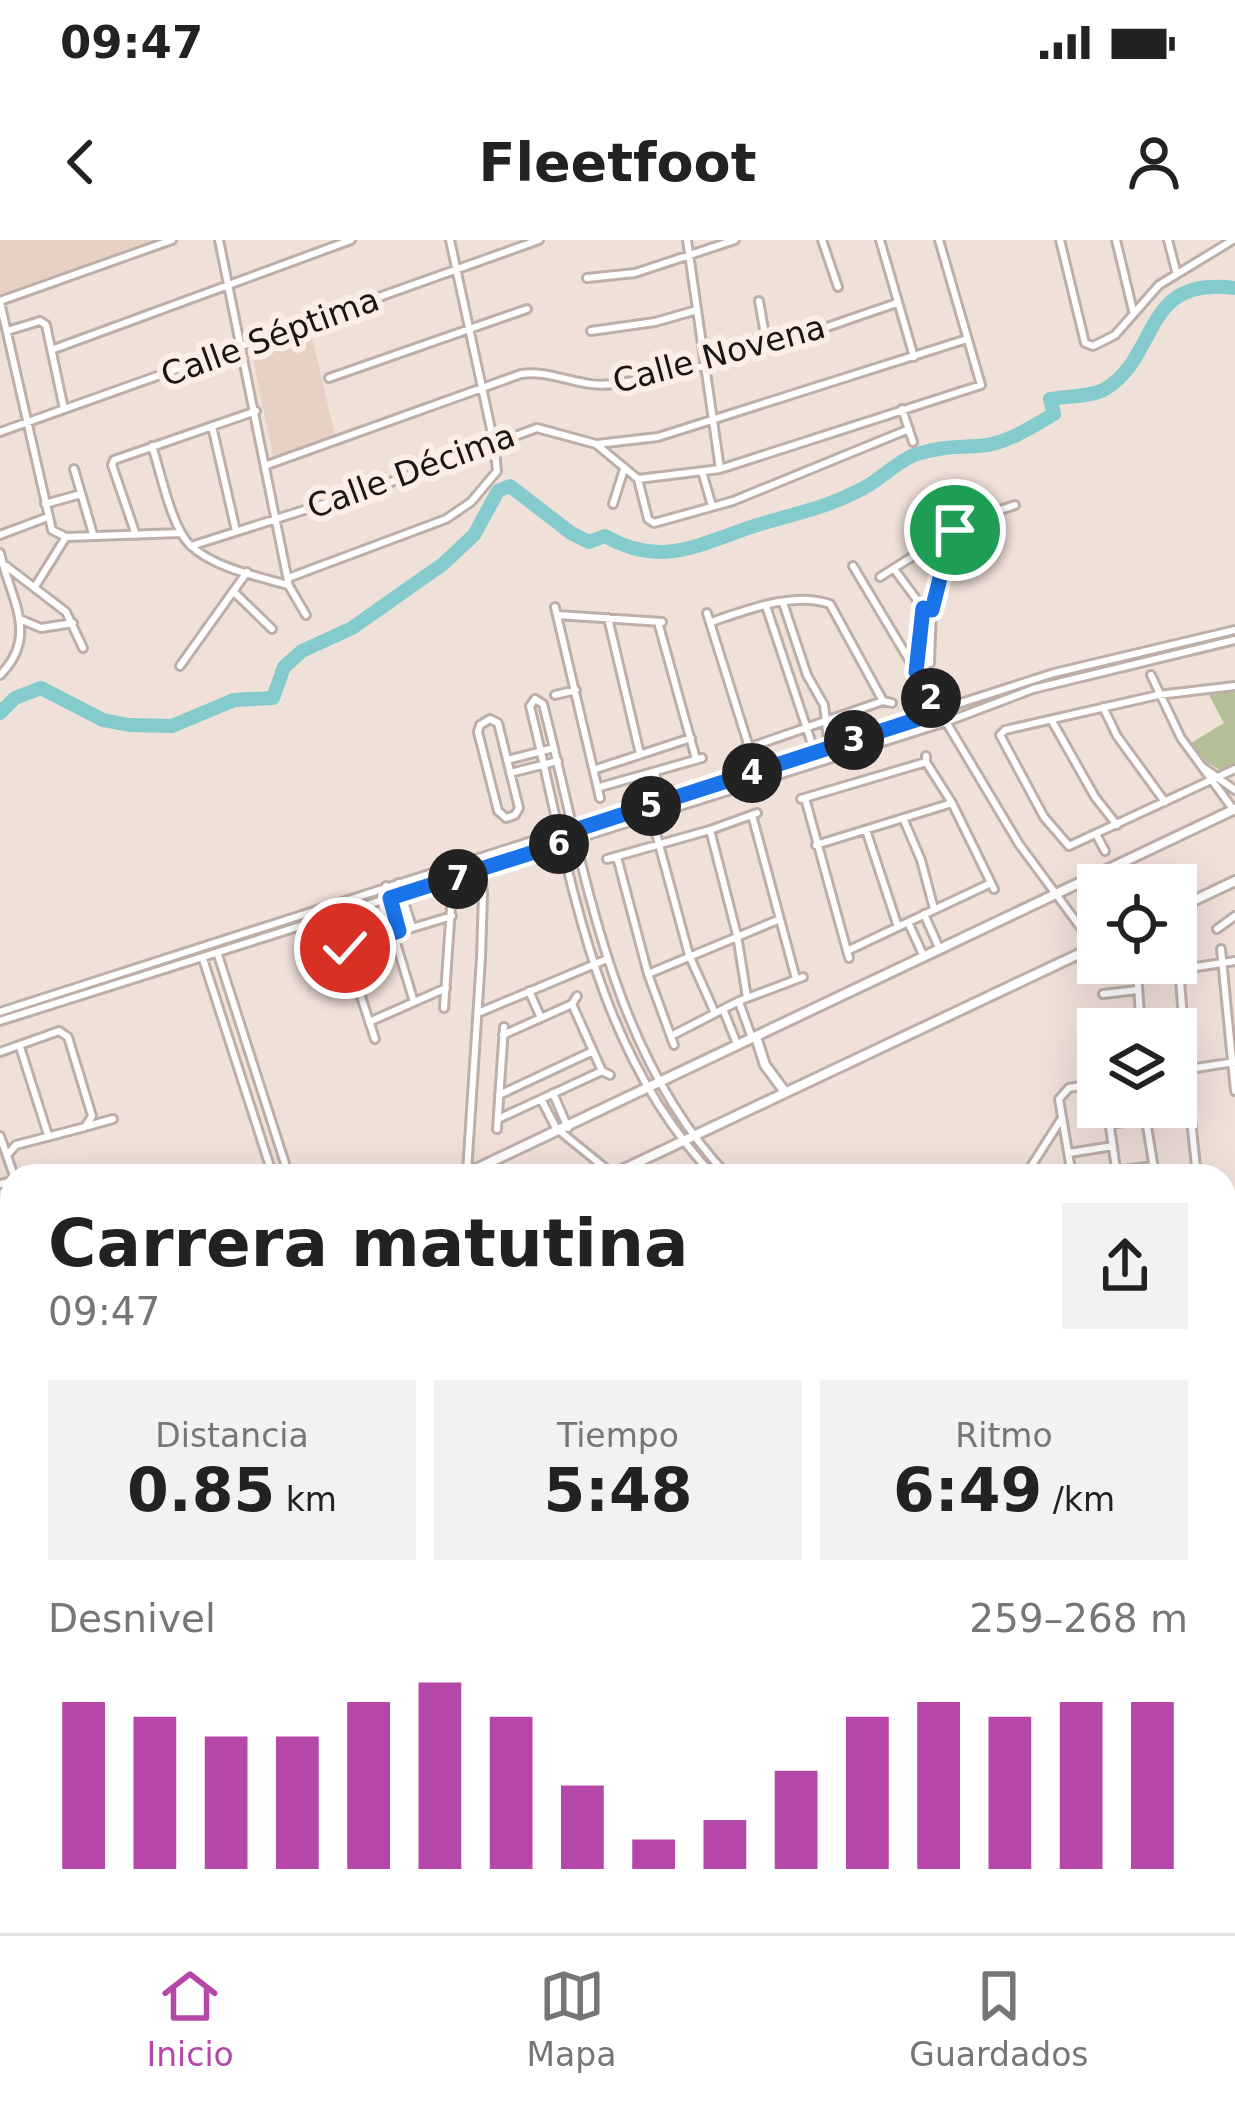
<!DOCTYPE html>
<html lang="es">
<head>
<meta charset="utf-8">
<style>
  :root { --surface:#fff; --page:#f2f2f2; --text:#222; --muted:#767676; --line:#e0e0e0; --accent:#b447a7 }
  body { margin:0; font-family:"DejaVu Sans",sans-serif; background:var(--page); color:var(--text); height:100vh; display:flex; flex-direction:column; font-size:45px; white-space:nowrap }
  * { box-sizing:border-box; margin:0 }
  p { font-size:39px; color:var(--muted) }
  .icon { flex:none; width:66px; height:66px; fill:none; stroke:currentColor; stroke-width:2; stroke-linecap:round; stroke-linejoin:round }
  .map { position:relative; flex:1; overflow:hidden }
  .panel { position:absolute; left:0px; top:924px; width:1236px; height:771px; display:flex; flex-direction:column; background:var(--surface); border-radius:36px 36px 0 0; box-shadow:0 12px 48px #0002 }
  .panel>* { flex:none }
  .fabs { position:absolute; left:1077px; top:624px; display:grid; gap:24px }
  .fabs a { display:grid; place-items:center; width:120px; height:120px; border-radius:0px; background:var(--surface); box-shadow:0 12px 48px #0002; font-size:60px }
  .pin { position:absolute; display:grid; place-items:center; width:102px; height:102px; color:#fff; margin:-51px; border:6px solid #fff; border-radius:50%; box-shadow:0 3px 12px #0007 }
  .km { position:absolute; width:60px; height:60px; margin:-30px; border-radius:50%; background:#222; color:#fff; font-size:33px; line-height:60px; text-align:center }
  .round { display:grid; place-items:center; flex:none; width:126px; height:126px; border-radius:0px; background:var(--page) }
  .summary { display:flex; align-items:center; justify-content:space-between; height:204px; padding:0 48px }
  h1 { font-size:66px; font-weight:800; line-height:90px }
  .figures { display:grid; grid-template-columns:repeat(3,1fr); gap:18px; height:204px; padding:12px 48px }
  .figures div { display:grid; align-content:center; border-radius:0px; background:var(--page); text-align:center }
  .figures b { font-size:60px; font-weight:800 }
  .figures small { font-size:33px; font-weight:400 }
  .figures p { font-size:33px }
  .chart { height:336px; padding:24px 48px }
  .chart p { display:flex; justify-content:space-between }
  .chart svg { width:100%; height:216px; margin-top:12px; stroke:var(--accent); stroke-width:6 }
  .status { display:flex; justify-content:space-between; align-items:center; height:84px; padding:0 60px; background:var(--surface); direction:ltr }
  .status svg { height:33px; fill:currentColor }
  header { display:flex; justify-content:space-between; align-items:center; height:156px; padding:0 48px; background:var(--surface); font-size:54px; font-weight:800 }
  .tabs { display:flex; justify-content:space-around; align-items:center; height:168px; border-top:3px solid var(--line); background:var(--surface); font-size:33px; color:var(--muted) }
  .tabs a { display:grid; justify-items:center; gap:6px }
  .tabs .selected { color:var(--accent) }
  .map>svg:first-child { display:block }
  .built { fill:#e7d1c5 }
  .green { fill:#b4bf97 }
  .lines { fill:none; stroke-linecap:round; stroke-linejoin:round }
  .river { stroke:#83cbcc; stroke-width:14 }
  .street-casing { stroke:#bdafa8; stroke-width:12 }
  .secondary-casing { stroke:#bdafa8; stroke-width:14 }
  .primary-casing { stroke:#a675a6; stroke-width:15 }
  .street { stroke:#fff; stroke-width:6 }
  .secondary { stroke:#fff; stroke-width:8 }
  .primary { stroke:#f7cbf9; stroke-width:9 }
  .route-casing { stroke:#fff; stroke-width:24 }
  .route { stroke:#1a73e8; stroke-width:15 }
  .labels { text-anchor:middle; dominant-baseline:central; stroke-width:12; stroke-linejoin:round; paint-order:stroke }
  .street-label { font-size:33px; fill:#1a1513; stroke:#fcede5 }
</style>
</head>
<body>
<div class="status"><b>09:47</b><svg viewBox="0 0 49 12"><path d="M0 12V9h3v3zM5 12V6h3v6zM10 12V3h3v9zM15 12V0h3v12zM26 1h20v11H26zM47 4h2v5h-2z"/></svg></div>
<header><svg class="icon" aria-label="back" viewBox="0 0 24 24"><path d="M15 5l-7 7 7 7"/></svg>Fleetfoot<svg class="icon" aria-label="person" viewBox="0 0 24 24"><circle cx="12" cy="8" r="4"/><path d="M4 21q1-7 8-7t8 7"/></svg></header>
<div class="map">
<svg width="1235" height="1693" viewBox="0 0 1235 1693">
  <rect width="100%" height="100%" fill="#efe0d8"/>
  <path class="built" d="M0,0H170L0,61Z
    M311,93L335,195L273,217L252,114Z"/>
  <path class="green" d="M1235,451V525L1220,530L1206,522L1191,503L1224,483L1208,453Z"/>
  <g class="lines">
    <path class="river" d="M0,473L15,458L41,448L103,480L129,485L172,486L234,460L273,458L284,427L302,411L352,388L443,324L474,295L498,251L510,246L571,293L589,302L605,296C666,331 705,300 764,283C801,272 825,268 860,250C879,241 895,223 914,215C937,207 955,207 978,206C1004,205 1032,187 1054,174L1050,159C1066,156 1092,157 1105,149C1161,115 1141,35 1235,48"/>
    <g class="street-casing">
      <path id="street" d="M219,0L289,346L306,375
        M687,0L720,229
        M822,0L838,47
        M880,0L914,117
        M1060,0L1085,103L1093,106L1115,95L1159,45L1233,0
        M1116,0L1133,71
        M1168,0L1176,31
        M587,38L635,33L735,0
        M0,61L172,0
        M759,61L767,106
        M0,62L52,290L66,297L181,293
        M7,91L40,81L46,85L64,169
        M591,91L655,82L697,70
        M54,109L351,0
        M329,138L527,69
        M902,169L913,202
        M212,186L236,291
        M0,192L539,0
        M597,204L658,197L967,99
        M152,206C161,233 171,286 190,305C214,328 257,336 288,345
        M267,225L521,134C551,129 581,149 612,144C710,132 804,94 897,63
        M74,229L93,294
        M703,235L712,266
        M638,239L720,229L981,145L939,0
        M638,239L648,279L654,283L733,261L909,189
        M45,264L81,254
        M613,264L624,229
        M0,295L48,277
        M136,295L112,225L114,220L256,171
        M191,306L380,246L537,188L596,204L638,239
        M0,313C10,358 40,396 0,435
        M6,326L66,372L83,408
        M853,326L1019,604L1098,711
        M894,329L923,368
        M880,337L963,285
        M288,338L446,279L471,262L497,231L494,203L450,0
        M36,345L66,297
        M234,352L272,389
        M783,363L807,435L824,465L829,508
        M766,366L815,513
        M555,367L600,558
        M707,373L748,504
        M557,375L662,382
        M608,378L640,514
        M22,380L41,388L73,383
        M658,382L696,519
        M711,382C747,370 793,351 830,364L883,461
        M930,423C932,381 928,307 971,282C984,274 1001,270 1015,265
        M180,426L247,332
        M917,429L923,368
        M1151,435L1181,498L1233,569
        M1235,446L1158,455L1005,490L1000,495L1044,577L1069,606L1235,529
        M555,455L576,450
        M535,459L543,464C585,626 608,810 728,936
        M535,459L530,466C571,632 591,807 714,936
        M1103,467L1117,496L1165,562
        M490,479L498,483L519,568L515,575L506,578L498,571L478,492L480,485Z
        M1052,481L1095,557L1117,585
        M742,510L883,461L892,463
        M926,516V522L952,563L994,649
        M507,520L554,508
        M1204,528L1235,550
        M596,529L691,498
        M510,533L558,521
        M655,533L662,561
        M641,538L649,565
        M600,547L702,518
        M805,558L849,718
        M801,559L926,522
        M752,575L796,739
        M903,578L921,620L934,669
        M654,586L689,715L715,773
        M710,590L737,695L747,758
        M866,590L898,687
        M1096,594L1105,611
        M816,605L952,563
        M617,617L648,734L674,805
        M607,619L710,590L757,573
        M398,643L412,687
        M386,646L399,691
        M924,674L940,710
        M908,682L924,717
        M1217,689L1235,676
        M393,693L414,762
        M1221,709L1235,851
        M847,711L991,643
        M218,715L289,936
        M203,719L273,936
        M1105,723C1125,742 1206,725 1235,721
        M1179,727L1187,830
        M1137,732L1141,789
        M648,734L780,679
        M529,751L541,778
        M1103,754L1137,750
        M739,762L752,798
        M572,764L602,831
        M444,768L452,653
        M723,769L737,804
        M0,772L1054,433L1235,390
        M478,773L607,719
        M0,781L946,482L1033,449L1235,400
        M369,782L446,748
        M503,795L572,764L577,756
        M671,796L739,761L803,737
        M375,799L345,708L452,676
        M20,807L48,895
        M0,812L59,791L68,797L92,876L85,887L16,905L8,914
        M1176,831L1235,822
        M553,853L568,888
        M499,855L593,811
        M541,859L556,888L615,936
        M1189,861L1197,936
        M1144,868L1155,935
        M1108,873L1117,936
        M498,879L602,831L610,835
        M1110,884L1145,879
        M88,886L113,879
        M497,889L504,787
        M0,896L14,936
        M1069,913L1113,906
        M1117,931L1153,926
        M467,932L481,718L483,653L479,619
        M88,936L103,932L113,936
        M1025,936L1060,881
        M1072,936L1059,859L1069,848L1098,843
        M0,944L12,941
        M0,1005L12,1053
        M1224,1007L1235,1003
        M0,1067L12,1060
        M1224,1166L1235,1160
        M1224,1181L1235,1174
        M1224,1214L1235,1217
        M1224,1256L1235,1258
        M1224,1340L1235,1318
        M1224,1365L1235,1371
        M0,1412L12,1394
        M1224,1417L1235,1423
        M1224,1435L1235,1431
        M1224,1504L1235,1576
        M5,1508L12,1493
        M1224,1665H1235
        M495,1683L507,1690
        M695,1683L697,1693
        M823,1683L825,1693
        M874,1683L875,1693
        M1107,1683V1693
        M507,1690L608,1683"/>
    </g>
    <g class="secondary-casing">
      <path id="secondary" d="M1176,669L1235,641
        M756,797L765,825L785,852
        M461,936L1235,569
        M609,936L1098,705
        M0,1111L12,1108
        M0,1173L12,1170
        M1224,1554L1235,1552
        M667,1693L670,1683"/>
    </g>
    <g class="primary-casing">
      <path id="primary" d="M0,1547L12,1557
        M274,1683L304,1693"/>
    </g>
    <use href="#street" class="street"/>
    <use href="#secondary" class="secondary"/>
    <use href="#primary" class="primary"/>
  </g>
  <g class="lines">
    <g class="route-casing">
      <path id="route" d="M345,708L399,691L390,658L578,598L575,590L940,472L916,432L923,368L932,370L947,310L967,284L955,290"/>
    </g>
    <use href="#route" class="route"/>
  </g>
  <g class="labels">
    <g class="street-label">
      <text transform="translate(270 97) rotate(-20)">Calle Séptima</text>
      <text transform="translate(719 114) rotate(-15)">Calle Novena</text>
      <text transform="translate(411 231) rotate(-20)">Calle Décima</text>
    </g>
  </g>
</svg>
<div class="fabs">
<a><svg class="icon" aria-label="locate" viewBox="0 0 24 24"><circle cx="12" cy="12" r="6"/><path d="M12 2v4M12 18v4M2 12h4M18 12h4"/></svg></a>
<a><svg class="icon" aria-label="layers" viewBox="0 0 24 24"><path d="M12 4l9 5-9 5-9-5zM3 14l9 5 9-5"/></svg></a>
</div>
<div class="pin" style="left:955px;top:290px;background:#1e9e55"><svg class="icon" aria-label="arrive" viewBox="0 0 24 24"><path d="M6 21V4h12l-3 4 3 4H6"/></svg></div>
<div class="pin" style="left:345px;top:708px;background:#d93025"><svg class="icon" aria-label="check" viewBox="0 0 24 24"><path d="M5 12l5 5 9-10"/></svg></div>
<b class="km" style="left:931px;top:458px">2</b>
<b class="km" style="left:854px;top:500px">3</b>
<b class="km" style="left:752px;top:533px">4</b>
<b class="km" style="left:651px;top:566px">5</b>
<b class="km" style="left:559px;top:604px">6</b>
<b class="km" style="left:458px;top:639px">7</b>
<section class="panel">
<div class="summary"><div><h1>Carrera matutina</h1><p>09:47</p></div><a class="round"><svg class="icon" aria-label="share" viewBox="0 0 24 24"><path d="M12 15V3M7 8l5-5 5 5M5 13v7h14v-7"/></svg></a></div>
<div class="figures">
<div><p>Distancia</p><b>0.85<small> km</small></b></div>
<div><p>Tiempo</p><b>5:48</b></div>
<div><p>Ritmo</p><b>6:49<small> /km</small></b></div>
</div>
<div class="chart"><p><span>Desnivel</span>259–268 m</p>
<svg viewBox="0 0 160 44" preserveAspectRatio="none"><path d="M5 44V10M15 44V13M25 44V17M35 44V17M45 44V10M55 44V6M65 44V13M75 44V27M85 44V38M95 44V34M105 44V24M115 44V13M125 44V10M135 44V13M145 44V10M155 44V10"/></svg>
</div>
</section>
</div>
<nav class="tabs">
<a class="selected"><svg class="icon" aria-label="home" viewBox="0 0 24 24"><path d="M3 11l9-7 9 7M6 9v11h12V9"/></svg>Inicio</a>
<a><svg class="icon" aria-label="map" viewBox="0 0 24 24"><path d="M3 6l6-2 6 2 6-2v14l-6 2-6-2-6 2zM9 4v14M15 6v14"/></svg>Mapa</a>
<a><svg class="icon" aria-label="saved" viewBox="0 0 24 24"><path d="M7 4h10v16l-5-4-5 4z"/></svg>Guardados</a>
</nav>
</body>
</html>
